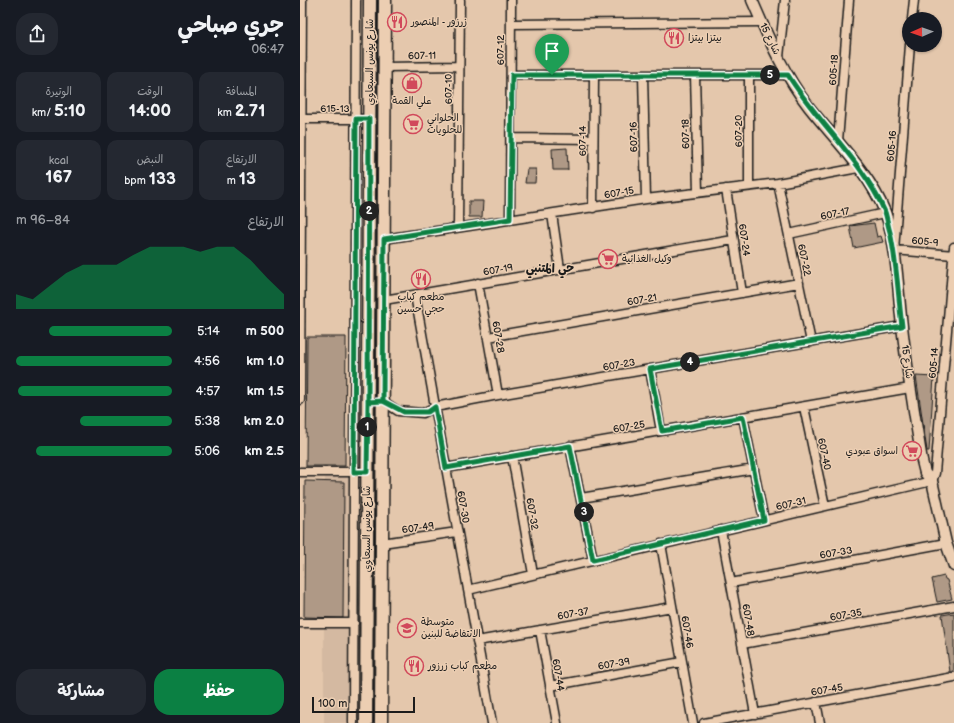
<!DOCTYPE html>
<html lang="ar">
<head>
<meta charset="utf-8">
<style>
  :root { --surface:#171b24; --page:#242831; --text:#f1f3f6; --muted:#9ea1a6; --accent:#0b8043 }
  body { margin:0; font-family:"Balsamiq Sans","Playpen Sans Arabic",sans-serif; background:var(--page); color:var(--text); direction:rtl; height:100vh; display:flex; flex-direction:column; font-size:15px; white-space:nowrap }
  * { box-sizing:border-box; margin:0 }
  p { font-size:13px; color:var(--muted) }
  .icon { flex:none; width:22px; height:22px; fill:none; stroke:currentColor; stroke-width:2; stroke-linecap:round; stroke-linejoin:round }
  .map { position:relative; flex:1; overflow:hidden; direction:ltr }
  .panel { display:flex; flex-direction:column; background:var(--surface); width:300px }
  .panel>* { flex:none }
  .needle { width:26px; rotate:268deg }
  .tools { position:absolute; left:602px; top:12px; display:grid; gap:8px }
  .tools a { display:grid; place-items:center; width:40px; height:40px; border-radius:50%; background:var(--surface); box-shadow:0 1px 3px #0004; font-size:20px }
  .scale { position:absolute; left:12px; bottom:10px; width:103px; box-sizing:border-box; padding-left:4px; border:2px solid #1c1c1c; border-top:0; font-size:11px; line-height:14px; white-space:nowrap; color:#1c1c1c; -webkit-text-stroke:3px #ecceb2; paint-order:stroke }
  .pin { position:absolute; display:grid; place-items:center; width:34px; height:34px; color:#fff; margin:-41px -17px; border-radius:50% 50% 50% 0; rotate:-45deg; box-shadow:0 0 4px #0007 }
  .pin .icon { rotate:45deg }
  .km { position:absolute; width:20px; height:20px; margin:-10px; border-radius:50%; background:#222; color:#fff; font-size:11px; line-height:20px; text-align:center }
  .round { display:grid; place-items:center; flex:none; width:42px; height:42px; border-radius:16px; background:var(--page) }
  .overview { display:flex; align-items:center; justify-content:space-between; height:68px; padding:0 16px }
  h1 { font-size:22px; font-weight:700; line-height:30px }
  .stats { display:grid; grid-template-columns:repeat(3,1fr); gap:6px; height:68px; padding:4px 16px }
  .stats div { display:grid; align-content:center; border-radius:10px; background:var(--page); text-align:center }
  .stats b { font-size:17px; font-weight:700 }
  .stats small { font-size:11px; font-weight:400 }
  .stats p { font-size:11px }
  .chart { height:112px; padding:8px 16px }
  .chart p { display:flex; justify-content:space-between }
  .chart svg { width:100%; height:72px; margin-top:4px; fill:var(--accent); opacity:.7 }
  .primary-button { display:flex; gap:8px; margin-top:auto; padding:8px 16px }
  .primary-button a { flex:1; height:46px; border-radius:16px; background:var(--accent); color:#fff; font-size:16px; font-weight:700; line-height:46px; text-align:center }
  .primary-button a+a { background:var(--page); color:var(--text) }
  ul { padding:0 16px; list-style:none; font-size:13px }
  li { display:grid; grid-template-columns:64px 48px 1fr; align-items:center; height:30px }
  li i { height:10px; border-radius:5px; background:var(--accent) }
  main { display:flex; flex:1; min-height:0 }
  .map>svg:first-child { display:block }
  .built { fill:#d4b9a1 }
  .building { fill:#af9986; stroke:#1c1c1c }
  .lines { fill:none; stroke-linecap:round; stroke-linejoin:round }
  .minor-casing { stroke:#1c1c1c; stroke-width:11 }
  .tertiary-casing { stroke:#1c1c1c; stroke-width:13 }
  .secondary-casing { stroke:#1c1c1c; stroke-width:15 }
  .minor { stroke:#ecceb2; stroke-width:8 }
  .tertiary { stroke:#ecceb2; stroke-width:10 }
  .secondary { stroke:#ecceb2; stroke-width:12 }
  .route-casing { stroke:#fff; stroke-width:8 }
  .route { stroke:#0b8043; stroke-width:5 }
  .labels { text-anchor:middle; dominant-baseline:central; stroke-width:3; stroke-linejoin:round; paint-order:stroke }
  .poi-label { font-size:10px; fill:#1c1c1c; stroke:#ecceb2; text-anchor:start }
  .street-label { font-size:10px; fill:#1c1c1c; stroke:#ecceb2 }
  .quarter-label { font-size:12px; font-weight:bold; fill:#1c1c1c; stroke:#ecceb2 }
</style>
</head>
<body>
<main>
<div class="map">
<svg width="654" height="723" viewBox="0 0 654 723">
  <rect width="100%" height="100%" fill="#e4c7ac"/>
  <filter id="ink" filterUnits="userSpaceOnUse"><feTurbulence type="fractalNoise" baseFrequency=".025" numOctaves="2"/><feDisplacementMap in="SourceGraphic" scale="8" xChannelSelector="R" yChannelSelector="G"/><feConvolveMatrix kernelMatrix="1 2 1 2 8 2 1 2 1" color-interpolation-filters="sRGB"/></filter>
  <g filter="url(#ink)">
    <path class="built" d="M25,474L51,475L50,621H23Z
      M24,627H50L52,723H24Z"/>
    <path class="building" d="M267,148L268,170H253L252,149Z
      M227,169H236L235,183H225Z
      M169,201H183L182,217H169Z
      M574,223L577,237L581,236L583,242L554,248L550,226Z
      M7,337H46L45,466H6Z
      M616,376L634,377L629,451H627Z
      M5,481L44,482L43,618L4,617Z
      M644,576L645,579L647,580L652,599L637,602L632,579Z
      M654,613V672H650L642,615Z"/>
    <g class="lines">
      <g class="minor-casing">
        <path id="minor" d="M612,19L614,0
          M211,24L462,22
          M610,45L594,250L654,255
          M479,57L485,0
          M85,67L159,66
          M211,75H488
          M343,75L346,199
          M395,75L398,192
          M0,119H69
          M212,138L293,139
          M538,141L549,0
          M478,183L511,342
          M449,186V75
          M426,189L442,293
          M293,208L294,75
          M252,214L260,269
          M210,219L211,0
          M158,226L160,0
          M489,234L585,213
          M84,239L346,199L478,183L558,168
          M178,283L198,395
          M115,295L192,723
          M84,300L433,240
          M188,337L499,283
          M350,369L361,431
          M0,400L2,0
          M83,401L98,411L123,413L135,407L198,395L602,326
          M504,407L525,506
          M443,417L464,520
          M270,446L293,560
          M212,456L233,574
          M146,468L610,388
          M0,472H67
          M281,498L454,469
          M421,530L455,714
          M82,543L157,532
          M361,544L393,723
          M431,583L646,543
          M168,590L632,481L635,473L654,247
          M0,623H54
          M240,630L257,723
          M177,641L372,607
          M442,644L654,606
          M250,686L382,662
          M516,702L520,723
          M53,723L56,0
          M404,723L654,677"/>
      </g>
      <g class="tertiary-casing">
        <path id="tertiary" d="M452,0C468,37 484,75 509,107C535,140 569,172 585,212C597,243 598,293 602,326C607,371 615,416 622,461L625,473L632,481L646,543L654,566"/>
      </g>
      <g class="secondary-casing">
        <path id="secondary" d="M66,723L70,0
          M81,723L85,0"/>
      </g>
      <use href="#minor" class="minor"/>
      <use href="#tertiary" class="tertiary"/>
      <use href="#secondary" class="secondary"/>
    </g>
  </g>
  <g class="lines" filter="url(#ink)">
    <g class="route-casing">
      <path id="route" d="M252,75H212L210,219L84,239L83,401L68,402L67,472H54L56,119H69L68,402L83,401L104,412H128L135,407L146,468L270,446L293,560L464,520L443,417L362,431L350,369L602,326C598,295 597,263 590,232C588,226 587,218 585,212C562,160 517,122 488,75H252"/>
    </g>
    <use href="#route" class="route"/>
  </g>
  <defs>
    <g id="restaurant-ring" transform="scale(1)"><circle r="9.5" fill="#ecceb2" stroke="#d1495b" stroke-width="1.5"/><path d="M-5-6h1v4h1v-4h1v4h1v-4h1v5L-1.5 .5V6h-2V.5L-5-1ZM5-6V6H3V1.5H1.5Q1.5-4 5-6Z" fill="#d1495b"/></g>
    <g id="shop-ring" transform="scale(1)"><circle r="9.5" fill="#ecceb2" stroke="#d1495b" stroke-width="1.5"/><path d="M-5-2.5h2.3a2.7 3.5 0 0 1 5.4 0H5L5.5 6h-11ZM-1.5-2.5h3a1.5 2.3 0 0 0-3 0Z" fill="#d1495b"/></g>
    <g id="supermarket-ring" transform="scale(1)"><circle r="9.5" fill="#ecceb2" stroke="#d1495b" stroke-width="1.5"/><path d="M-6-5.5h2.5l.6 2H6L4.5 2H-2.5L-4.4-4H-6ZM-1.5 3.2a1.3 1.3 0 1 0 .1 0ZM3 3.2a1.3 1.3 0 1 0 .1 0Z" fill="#d1495b"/></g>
    <g id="school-ring" transform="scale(1)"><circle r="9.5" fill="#ecceb2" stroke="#d1495b" stroke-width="1.5"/><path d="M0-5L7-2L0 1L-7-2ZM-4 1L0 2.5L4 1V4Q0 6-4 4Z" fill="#d1495b"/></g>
  </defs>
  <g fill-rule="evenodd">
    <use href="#restaurant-ring" x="97" y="22"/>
    <use href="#restaurant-ring" x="374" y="38"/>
    <use href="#shop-ring" x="112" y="83"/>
    <use href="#supermarket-ring" x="113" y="124"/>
    <use href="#supermarket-ring" x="308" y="259"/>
    <use href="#restaurant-ring" x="121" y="279"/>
    <use href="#supermarket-ring" x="612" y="451"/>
    <use href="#school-ring" x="107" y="628"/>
    <use href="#restaurant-ring" x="114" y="666"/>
  </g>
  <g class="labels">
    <g class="poi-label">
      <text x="111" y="22">زرزور - المنصور</text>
      <text x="388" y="38">بيتزا بيتزا</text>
      <text x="112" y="101" text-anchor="middle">علي القمة</text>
      <text x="127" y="118">الحلواني<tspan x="127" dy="12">للحلويات</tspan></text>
      <text x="322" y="259">وكيل الغذائية</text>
      <text x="121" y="297" text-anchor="middle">مطعم كباب<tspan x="121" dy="12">حجي حسين</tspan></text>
      <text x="598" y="451" text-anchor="end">اسواق عبودي</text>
      <text x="121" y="622">متوسطة<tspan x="121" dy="12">الانتفاضة للبنين</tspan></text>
      <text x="128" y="666">مطعم كباب زرزور</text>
    </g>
    <g class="street-label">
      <text transform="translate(470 39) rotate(64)">شارع 15</text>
      <text transform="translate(201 50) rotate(-90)">607-12</text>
      <text transform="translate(122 56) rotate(-1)">607-11</text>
      <text transform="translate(70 62) rotate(-90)">شارع يونس السبعاوي</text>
      <text transform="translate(534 70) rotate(-86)">605-18</text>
      <text transform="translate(149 89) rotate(-90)">607-10</text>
      <text x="35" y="109">615-13</text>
      <text transform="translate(439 131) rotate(-90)">607-20</text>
      <text transform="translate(386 134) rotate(-91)">607-18</text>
      <text transform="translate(334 137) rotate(-91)">607-16</text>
      <text transform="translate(283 141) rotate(-90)">607-14</text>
      <text transform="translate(592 146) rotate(-85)">605-16</text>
      <text transform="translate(319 193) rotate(-10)">607-15</text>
      <text transform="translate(535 214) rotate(-12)">607-17</text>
      <text transform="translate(444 240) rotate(82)">607-24</text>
      <text transform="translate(625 242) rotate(5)">605-9</text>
      <text transform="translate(504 260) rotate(78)">607-22</text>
      <text transform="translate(198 270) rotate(-10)">607-19</text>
      <text transform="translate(342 300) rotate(-10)">607-21</text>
      <text transform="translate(198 337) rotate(80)">607-28</text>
      <text transform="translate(607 362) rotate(82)">شارع 15</text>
      <text transform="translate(634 363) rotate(-85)">605-14</text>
      <text transform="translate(319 365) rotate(-10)">607-23</text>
      <text transform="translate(329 427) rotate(-10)">607-25</text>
      <text transform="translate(524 454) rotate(78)">607-40</text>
      <text transform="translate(491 504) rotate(-13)">607-31</text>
      <text transform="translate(163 507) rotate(80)">607-30</text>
      <text transform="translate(232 514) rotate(80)">607-32</text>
      <text transform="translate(118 528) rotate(-8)">607-49</text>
      <text transform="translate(67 529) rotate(-90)">شارع يونس السبعاوي</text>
      <text transform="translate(536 553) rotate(-10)">607-33</text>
      <text transform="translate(273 614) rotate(-10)">607-37</text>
      <text transform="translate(546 615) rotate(-10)">607-35</text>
      <text transform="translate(448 620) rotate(80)">607-48</text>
      <text transform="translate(387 632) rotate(80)">607-46</text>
      <text transform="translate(314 664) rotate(-10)">607-39</text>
      <text transform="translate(258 675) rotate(80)">607-44</text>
      <text transform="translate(527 690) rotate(-10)">607-45</text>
    </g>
    <g class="quarter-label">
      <text x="250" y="268">حي المتنبي</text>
    </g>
  </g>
</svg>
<div class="tools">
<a><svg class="needle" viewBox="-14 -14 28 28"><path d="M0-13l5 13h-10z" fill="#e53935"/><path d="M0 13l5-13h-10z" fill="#9ea1a6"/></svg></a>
</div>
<div class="scale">100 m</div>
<div class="pin" style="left:252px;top:75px;background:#1e9e55"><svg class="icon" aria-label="arrive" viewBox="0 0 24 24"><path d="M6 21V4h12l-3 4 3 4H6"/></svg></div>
<b class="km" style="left:67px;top:427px">1</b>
<b class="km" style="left:69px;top:211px">2</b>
<b class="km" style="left:284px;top:512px">3</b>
<b class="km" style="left:390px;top:362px">4</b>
<b class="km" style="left:470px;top:75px">5</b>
</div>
<section class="panel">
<div class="overview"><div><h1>جري صباحي</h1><p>06:47</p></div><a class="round"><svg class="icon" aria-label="share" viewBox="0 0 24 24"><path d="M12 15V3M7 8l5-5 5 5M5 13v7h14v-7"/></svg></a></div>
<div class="stats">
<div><p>المسافة</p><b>2.71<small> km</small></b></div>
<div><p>الوقت</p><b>14:00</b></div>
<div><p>الوتيرة</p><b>5:10<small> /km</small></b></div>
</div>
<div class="stats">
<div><p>الارتفاع</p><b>13<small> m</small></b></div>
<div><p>النبض</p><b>133<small> bpm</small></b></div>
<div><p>kcal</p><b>167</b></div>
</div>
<div class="chart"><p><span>الارتفاع</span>84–96 m</p>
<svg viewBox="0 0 160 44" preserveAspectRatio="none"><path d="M0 44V35L10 38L20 30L30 22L40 17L50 17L60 17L70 11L80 6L90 6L100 6L110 9L120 6L130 6L140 14L150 25L160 35V44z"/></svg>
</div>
<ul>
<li><b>500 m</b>5:14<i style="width:79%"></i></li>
<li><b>1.0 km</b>4:56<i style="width:100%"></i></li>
<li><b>1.5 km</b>4:57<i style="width:99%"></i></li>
<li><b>2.0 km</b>5:38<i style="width:59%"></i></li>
<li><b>2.5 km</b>5:06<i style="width:87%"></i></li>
</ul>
<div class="primary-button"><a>حفظ</a><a>مشاركة</a></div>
</section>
</main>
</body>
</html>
